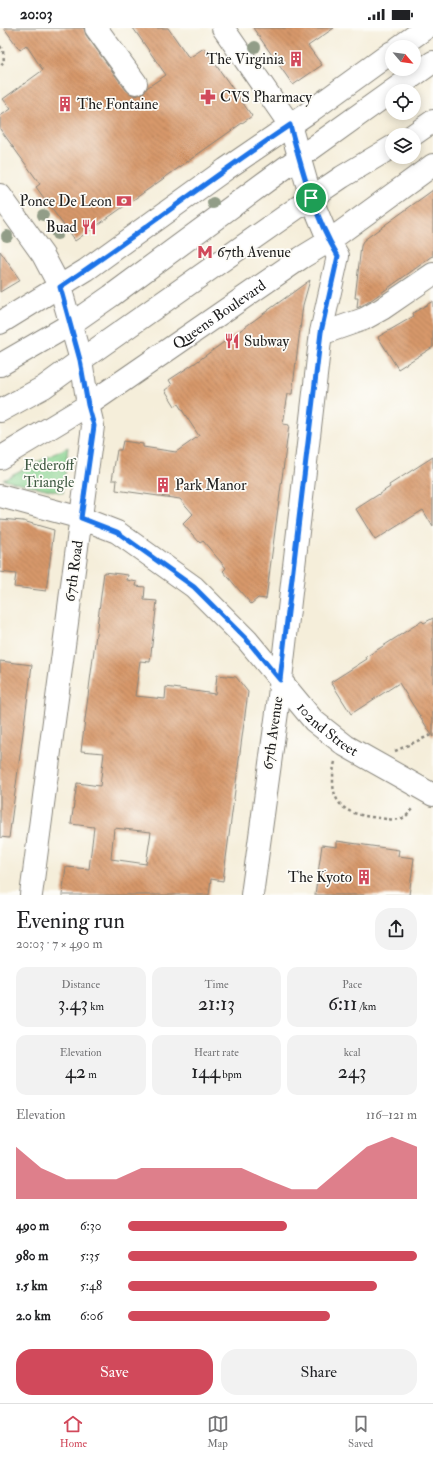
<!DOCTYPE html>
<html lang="en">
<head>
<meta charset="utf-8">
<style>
  :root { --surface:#fff; --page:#f2f2f2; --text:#202124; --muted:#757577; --line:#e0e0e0; --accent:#d1495b }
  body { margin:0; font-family:"IM FELL Double Pica",serif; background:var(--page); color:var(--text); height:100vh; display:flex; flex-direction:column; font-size:15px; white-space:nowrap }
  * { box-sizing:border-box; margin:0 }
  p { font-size:13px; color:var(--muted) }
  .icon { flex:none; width:22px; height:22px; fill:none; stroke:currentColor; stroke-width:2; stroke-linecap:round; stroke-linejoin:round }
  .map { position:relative; height:867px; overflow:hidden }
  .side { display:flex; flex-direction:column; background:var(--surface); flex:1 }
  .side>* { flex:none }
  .needle { width:26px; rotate:119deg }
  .controls { position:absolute; left:385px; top:12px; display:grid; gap:8px }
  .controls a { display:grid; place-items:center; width:36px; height:36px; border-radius:50%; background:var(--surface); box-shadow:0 2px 10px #0003; font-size:20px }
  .pin { position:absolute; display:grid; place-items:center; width:34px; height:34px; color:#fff; margin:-17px; border:2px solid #fff; border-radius:50%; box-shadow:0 1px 4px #0007 }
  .round { display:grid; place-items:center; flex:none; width:42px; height:42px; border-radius:16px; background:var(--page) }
  .head { display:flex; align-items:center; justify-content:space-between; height:68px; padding:0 16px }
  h1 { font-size:22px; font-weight:600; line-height:30px }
  .metrics { display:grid; grid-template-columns:repeat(3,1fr); gap:6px; height:68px; padding:4px 16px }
  .metrics div { display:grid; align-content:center; border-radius:10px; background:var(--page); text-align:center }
  .metrics b { font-size:20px; font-weight:600 }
  .metrics small { font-size:11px; font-weight:400 }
  .metrics p { font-size:11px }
  .chart { height:112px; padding:8px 16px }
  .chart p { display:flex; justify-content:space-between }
  .chart svg { width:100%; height:72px; margin-top:4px; fill:var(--accent); opacity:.7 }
  .cta { display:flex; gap:8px; margin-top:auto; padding:8px 16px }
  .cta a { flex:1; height:46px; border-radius:16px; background:var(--accent); color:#fff; font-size:16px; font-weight:600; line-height:46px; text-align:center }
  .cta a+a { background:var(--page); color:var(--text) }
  ul { padding:0 16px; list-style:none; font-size:13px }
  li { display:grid; grid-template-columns:64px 48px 1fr; align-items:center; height:30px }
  li i { height:10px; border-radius:5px; background:var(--accent) }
  .status { display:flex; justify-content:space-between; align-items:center; height:28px; padding:0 20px; background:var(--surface); direction:ltr }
  .status svg { height:11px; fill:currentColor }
  .tab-bar { display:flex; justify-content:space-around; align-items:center; height:56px; border-top:1px solid var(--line); background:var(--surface); font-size:11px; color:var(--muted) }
  .tab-bar a { display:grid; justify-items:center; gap:2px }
  .tab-bar .selected { color:var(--accent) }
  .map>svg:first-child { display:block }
  .green { fill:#87d18e; stroke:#527655 }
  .building { fill:url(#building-back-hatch); fill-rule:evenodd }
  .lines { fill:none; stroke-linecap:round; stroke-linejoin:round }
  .minor-casing { stroke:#88857b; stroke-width:24 }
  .major-casing { stroke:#88857b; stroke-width:24 }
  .path { stroke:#88857b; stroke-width:2.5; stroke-dasharray:3 3; stroke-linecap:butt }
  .minor { stroke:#fff; stroke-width:22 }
  .major { stroke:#fff; stroke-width:22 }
  .tree { fill:#929d88 }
  .route-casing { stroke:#fff; stroke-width:8 }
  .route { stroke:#1a73e8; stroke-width:5 }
  .labels { text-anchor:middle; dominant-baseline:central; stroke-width:3.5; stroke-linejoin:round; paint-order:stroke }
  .poi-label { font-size:15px; fill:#1c1c1c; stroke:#fdfcf7; text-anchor:start }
  .street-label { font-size:15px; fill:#1c1c1c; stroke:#fdfcf7 }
  .park-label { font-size:15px; fill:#415b44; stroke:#fdfcf7 }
</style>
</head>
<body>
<div class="status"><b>20:03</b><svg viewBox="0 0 49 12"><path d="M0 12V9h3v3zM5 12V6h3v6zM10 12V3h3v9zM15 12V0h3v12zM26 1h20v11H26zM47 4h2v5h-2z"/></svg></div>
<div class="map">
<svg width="433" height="867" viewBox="0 0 433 867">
  <defs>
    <pattern id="building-back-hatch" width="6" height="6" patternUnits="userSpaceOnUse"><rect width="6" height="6" fill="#d7986b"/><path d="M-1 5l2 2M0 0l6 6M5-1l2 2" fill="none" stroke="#ae7b57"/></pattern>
  </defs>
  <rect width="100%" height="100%" fill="#fdfcf7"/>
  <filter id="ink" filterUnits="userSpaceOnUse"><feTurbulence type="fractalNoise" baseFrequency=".025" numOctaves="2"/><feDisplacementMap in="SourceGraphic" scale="8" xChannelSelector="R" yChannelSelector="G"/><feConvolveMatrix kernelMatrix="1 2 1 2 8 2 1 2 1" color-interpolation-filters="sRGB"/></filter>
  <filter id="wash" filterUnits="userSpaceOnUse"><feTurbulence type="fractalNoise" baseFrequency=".012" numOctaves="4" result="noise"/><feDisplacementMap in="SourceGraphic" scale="16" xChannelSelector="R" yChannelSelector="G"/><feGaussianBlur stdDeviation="0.9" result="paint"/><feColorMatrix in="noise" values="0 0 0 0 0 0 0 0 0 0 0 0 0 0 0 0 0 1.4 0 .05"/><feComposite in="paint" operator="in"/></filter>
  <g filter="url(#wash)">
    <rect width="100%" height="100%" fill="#f5eeda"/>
    <path class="green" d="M68,419L63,465L3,451Z"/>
    <g id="blocks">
      <path class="building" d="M4,0H84L86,7L126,62L131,66L136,68L143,65L148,59L166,47L133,0H168L189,30L204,20L252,88L75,213L36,159L40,156L0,101V88L11,81L3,71L43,42L26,17L20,22Z
        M253,0H334L308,18L322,37L293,57Z
        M433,162V228L367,275L357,280L358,270H355L361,218L364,212Z
        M0,223L20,252L0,264Z
        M310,252L303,277L292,366H288L283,396L289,397L266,571L258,570L251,576L223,543L226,540L203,513L200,515L183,496L193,486L180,471L116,462L117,452H112L117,422H121L123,413L143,416V419L176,424L199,408L178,376L175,378L165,362L172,357L169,352L195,335Z
        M433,273V319L398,341L378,309L414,288L413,285Z
        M433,429V499L423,482L375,512L356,481L390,459L389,457Z
        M0,491L23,493L54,502L46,563L14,559L16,546L0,544Z
        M104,544L128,547L127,552L137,554L136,558L145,559L144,572L157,573L150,634L140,633L135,668L165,671L166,659L215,666L217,647L236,649L248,664L223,853L211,851L209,867H62L66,839L89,841L94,799L71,796L77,755L100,758L104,725L81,723ZM114,800L151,804L146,836L111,831Z
        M433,590V709L399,655L351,686L331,654L367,631L366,629L422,593L424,595Z
        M0,633L32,637L9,810L0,809Z
        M337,813L399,822L398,828L414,830L409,867H315L322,817L337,819Z"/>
    </g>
  </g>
  <g filter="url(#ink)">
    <use href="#blocks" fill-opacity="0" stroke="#88857b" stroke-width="1"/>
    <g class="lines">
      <g class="minor-casing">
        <g id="minor">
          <path d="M96,0L136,55"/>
          <path d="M223,0L290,97L311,170L329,213L338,228L321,304L278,677L252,867"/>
          <path d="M399,19L426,0"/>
          <path d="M0,167L43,227L60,259L81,332L88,377L93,398L31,867"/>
          <path d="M0,295L86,242L226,141L308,85L392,24"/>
          <path d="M321,306L364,291L382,281L433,246"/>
          <path id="s1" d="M0,430L88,377L301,230L329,213L433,137"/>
          <path id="s2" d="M0,468L81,490L117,504L194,559L247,612L314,693L346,718L433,767"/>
        </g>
      </g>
      <g class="major-casing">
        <path id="major" d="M392,63L433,34
          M413,107L433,93
          M0,337L71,296L111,268L268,152L392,63
          M0,383L44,359L81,332L311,170L342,149L392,119"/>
      </g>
      <path class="path" d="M0,18L3,23L4,34L0,37
        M395,723L433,706
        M335,734C333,741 333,747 333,755C334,783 355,787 379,790C387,791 395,793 403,790C407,788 411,783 414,780"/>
      <use href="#minor" class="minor"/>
      <use href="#major" class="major"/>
    </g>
    <g class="tree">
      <circle cx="255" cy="19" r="6"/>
      <circle cx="213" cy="175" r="6"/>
      <circle cx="43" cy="187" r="6"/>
      <circle cx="57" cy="206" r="6"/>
      <circle cx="7" cy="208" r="6"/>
    </g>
  </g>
  <g class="lines" filter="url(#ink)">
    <g class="route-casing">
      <path id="route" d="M290,97C302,142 314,188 338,228L321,304L280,652L247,612L194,559L117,504L81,490L94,398L88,377L80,332L60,259C138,207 212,149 290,97Z"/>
    </g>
    <use href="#route" class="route"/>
  </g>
  <defs>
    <g id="building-bare" transform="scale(1.2)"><path d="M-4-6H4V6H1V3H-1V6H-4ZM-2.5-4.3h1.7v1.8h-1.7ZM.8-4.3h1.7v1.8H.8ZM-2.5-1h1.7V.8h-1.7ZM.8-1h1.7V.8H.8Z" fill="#d1495b" stroke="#fdfcf7" stroke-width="2.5" paint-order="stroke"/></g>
    <g id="pharmacy-bare" transform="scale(1.2)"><path d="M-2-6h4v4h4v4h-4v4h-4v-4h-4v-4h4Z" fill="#d1495b" stroke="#fdfcf7" stroke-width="2.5" paint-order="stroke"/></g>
    <g id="bank-bare" transform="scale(1.2)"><path d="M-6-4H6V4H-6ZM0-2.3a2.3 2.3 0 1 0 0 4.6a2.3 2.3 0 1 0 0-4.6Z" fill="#d1495b" stroke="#fdfcf7" stroke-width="2.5" paint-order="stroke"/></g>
    <g id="restaurant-bare" transform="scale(1.2)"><path d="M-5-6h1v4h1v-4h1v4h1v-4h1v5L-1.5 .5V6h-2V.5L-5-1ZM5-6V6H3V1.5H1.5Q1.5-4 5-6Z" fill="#d1495b" stroke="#fdfcf7" stroke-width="2.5" paint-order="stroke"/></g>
    <g id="metro-bare" transform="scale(1.2)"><path d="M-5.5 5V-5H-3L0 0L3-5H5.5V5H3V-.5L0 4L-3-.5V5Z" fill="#d1495b" stroke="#fdfcf7" stroke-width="2.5" paint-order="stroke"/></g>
  </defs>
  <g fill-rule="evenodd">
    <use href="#building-bare" x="296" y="31"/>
    <use href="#pharmacy-bare" x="208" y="69"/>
    <use href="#building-bare" x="65" y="76"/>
    <use href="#bank-bare" x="124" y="173"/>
    <use href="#restaurant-bare" x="89" y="199"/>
    <use href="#metro-bare" x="205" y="224"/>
    <use href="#restaurant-bare" x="232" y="313"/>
    <use href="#building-bare" x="163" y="457"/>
    <use href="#building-bare" x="364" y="849"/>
  </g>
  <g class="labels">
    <g class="poi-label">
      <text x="284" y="31" text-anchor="end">The Virginia</text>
      <text x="220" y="69">CVS Pharmacy</text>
      <text x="77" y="76">The Fontaine</text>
      <text x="112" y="173" text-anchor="end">Ponce De Leon</text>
      <text x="77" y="199" text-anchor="end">Buad</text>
      <text x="217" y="224">67th Avenue</text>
      <text x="244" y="313">Subway</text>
      <text x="175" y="457">Park Manor</text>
      <text x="352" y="849" text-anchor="end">The Kyoto</text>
    </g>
    <g class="street-label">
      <text stroke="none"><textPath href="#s1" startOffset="262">Queens Boulevard</textPath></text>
      <text transform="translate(74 543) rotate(-82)">67th Road</text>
      <text stroke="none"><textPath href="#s2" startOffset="413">102nd Street</textPath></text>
      <text transform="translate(273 705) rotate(-82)">67th Avenue</text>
    </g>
    <g class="park-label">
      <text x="49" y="437">Federoff<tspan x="49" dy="17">Triangle</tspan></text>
    </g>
  </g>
</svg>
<div class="controls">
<a><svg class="needle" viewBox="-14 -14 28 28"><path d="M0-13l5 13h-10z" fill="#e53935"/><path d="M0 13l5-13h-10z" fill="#757577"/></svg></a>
<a><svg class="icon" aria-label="locate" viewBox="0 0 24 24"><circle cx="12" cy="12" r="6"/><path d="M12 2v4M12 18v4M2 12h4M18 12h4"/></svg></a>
<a><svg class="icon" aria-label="layers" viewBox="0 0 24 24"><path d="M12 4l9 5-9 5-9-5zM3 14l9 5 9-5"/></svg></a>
</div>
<div class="pin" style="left:311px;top:170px;background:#1e9e55"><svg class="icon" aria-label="arrive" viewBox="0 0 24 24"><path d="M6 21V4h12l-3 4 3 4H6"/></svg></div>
</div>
<section class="side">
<div class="head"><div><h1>Evening run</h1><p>20:03 · 7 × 490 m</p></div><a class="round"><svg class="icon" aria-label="share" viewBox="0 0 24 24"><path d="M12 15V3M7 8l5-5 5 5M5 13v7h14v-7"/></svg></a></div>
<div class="metrics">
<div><p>Distance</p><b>3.43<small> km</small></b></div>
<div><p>Time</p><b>21:13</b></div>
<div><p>Pace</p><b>6:11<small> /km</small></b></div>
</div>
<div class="metrics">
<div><p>Elevation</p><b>42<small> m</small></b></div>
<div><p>Heart rate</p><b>144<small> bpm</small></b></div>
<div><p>kcal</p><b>243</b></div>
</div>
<div class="chart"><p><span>Elevation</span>116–121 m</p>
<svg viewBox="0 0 160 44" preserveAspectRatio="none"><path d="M0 44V12L10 25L20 32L30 32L40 32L50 25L60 25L70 25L80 25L90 25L100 32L110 38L120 38L130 25L140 12L150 6L160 12V44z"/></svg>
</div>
<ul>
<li><b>490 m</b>6:30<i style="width:55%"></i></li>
<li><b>980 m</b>5:35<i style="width:100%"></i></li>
<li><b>1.5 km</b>5:48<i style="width:86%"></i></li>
<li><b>2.0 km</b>6:06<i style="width:70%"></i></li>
</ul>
<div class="cta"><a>Save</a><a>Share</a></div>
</section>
<nav class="tab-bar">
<a class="selected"><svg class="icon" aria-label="home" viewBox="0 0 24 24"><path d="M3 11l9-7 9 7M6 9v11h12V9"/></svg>Home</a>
<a><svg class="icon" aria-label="map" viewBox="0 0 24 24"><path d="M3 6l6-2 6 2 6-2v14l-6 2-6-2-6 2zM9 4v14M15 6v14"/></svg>Map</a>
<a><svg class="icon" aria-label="saved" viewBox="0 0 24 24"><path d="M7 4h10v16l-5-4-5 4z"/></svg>Saved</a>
</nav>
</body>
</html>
